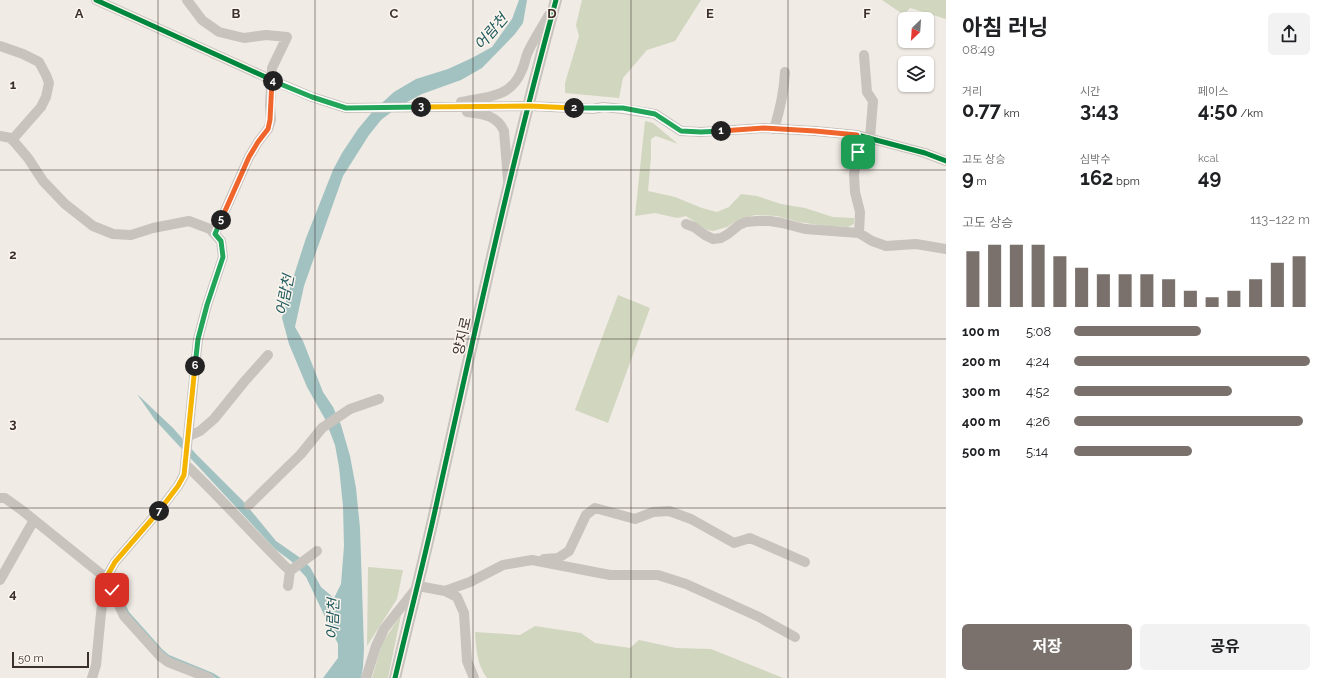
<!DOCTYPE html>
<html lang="ko">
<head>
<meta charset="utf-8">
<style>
  :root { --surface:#fff; --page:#f2f2f2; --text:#202124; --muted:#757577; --accent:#7a716c }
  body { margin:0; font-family:Raleway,"Noto Sans KR",sans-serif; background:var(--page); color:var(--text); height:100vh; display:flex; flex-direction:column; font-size:15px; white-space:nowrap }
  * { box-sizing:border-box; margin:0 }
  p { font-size:13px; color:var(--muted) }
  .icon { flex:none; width:22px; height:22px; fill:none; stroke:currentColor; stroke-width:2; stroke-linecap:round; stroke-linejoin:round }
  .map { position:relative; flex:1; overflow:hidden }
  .sheet { display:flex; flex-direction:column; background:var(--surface); width:380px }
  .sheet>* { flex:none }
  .needle { width:26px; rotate:205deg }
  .buttons { position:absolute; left:898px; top:12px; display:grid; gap:8px }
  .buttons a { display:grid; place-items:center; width:36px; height:36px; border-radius:6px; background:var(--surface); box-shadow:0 1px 3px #0004; font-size:20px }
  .scale { position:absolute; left:12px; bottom:10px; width:77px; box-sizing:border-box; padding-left:4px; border:2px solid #3b302b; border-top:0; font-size:11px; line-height:14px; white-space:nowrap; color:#3b302b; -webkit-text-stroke:3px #fbf5ee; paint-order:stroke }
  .pin { position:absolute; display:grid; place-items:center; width:34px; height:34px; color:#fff; margin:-17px; border-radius:8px; box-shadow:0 2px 6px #0006 }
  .km { position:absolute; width:20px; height:20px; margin:-10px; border-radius:50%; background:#222; color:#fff; font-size:11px; line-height:20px; text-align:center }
  .round { display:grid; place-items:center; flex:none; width:42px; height:42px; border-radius:6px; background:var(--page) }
  .head { display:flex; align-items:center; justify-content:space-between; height:68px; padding:0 16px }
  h1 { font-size:22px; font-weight:700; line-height:30px }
  .metrics { display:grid; grid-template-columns:repeat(3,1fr); gap:6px; height:68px; padding:4px 16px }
  .metrics div { display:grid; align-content:center }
  .metrics b { font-size:20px; font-weight:700 }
  .metrics small { font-size:11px; font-weight:400 }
  .metrics p { font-size:11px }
  .chart { height:112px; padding:8px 16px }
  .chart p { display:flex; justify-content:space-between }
  .chart svg { width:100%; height:72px; margin-top:4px; stroke:var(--accent); stroke-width:6 }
  .cta { display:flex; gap:8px; margin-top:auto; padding:8px 16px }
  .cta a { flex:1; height:46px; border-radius:6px; background:var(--accent); color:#fff; font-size:16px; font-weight:700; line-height:46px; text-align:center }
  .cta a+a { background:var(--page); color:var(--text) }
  ul { padding:0 16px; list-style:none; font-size:13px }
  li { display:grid; grid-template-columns:64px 48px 1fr; align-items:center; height:30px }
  li i { height:10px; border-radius:5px; background:var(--accent) }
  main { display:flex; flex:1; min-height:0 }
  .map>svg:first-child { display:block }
  .green { fill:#d1d6bf }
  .water { fill:#a1c2c1 }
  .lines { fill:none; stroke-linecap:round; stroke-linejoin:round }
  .minor { stroke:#c9c3be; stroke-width:10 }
  .tertiary { stroke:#c9c3be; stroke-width:12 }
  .cycleway-casing { stroke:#fbf5ee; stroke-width:8 }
  .cycleway { stroke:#00873e; stroke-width:5 }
  .split-1-casing { stroke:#fff; stroke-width:8 }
  .split-2-casing { stroke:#fff; stroke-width:8 }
  .split-3-casing { stroke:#fff; stroke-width:8 }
  .split-4-casing { stroke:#fff; stroke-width:8 }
  .split-5-casing { stroke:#fff; stroke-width:8 }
  .split-6-casing { stroke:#fff; stroke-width:8 }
  .split-7-casing { stroke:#fff; stroke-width:8 }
  .split-8-casing { stroke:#fff; stroke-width:8 }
  .split-1 { stroke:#f0652b; stroke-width:5 }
  .split-2 { stroke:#22a559; stroke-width:5 }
  .split-3 { stroke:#f5b400; stroke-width:5 }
  .split-4 { stroke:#22a559; stroke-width:5 }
  .split-5 { stroke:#f0652b; stroke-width:5 }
  .split-6 { stroke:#22a559; stroke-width:5 }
  .split-7 { stroke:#f5b400; stroke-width:5 }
  .split-8 { stroke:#f5b400; stroke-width:5 }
  .grid { fill:none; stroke:#3b302b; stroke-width:1; stroke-opacity:0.55 }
  .labels { text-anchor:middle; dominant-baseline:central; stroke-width:3; stroke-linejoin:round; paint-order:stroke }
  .street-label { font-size:14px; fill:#3b302b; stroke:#fbf5ee }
  .water-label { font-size:15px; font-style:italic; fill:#1f5a5e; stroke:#fbf5ee }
  .grid-label { font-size:13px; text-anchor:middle; font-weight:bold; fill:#3b302b; stroke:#fbf5ee; stroke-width:3; stroke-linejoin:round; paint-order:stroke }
</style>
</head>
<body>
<main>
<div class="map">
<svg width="946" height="678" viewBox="0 0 946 678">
  <rect width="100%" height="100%" fill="#f0ebe5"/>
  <path class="green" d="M582,0H701L675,41L647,50L623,78L619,98L565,93V83L579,36L576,25Z
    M882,0H946V19L910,8L904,15Z
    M645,121L653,123L678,144L656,136L651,139V157L648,191L675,197L702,208L717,212L729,207L741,194L757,196L781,204L805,208L833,217L854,218V224L848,227L825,226L799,222L777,216L755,215L736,221L727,227L713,231L707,230L686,216L677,218L655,213L635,216Z
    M618,295L650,308L608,423L575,410Z
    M368,567L403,570L397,599L367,646Z
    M401,615L388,678H372L382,643Z
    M535,626L581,633L595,643L630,648L639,640L676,648L711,649L783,678H487C477,665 476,648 475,632L520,635Z"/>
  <path class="water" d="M519,0H527L523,23L515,34L482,68L461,80L422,94L398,107L381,120L369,135L343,176L304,286L295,327L303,341L323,392L333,407L341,425L350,456L356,488L360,528L364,648L363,667L361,678H323L338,658V644L306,577L291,561L275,549L155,420L137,394L173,428L196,454L243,501L276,541L299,557L310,567L321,587L334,598L341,584L344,546L343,506L339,467L335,445L325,419L307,387L289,344L282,318L287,297L306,238L333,170L342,153L358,129L373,111L394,92L416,79L448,69L472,58L492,47L512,19Z
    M110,582L115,585L119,591L129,612L162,649L169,655L213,673L221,678H216L171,660L131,622Z"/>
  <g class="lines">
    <path class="minor" d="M96,0L272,80L312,97L346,108L529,106L593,109L603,107L623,109L655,114L681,131L701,132L764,128L815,131L857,135L925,153L946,161
      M187,0L202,20L219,32L244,38L266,35L287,37L272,68L270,106L271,120L268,129L258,142L249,157L215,233
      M0,46L23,54L39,62L46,75L49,83L46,97L41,107L12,140
      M864,55L867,92L873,101L870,138
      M461,102C487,97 511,98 522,70C525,64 525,58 528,52C534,39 542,27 549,15
      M467,112C482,114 497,115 504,131L508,180
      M774,129C780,110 784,92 785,72
      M857,135L858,152L854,174L855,192L860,212L859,233
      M0,136L11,138L28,158L43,181L65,204L93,226L113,234L131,235L153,228L189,221L210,229L221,241L223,257L207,305L198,339L184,475L178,486L158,512L115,562L106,578L101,613L96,665L92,678
      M686,224L694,227L705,235L713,239L721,238L728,234L739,225L746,222L757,221H770L782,223L805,229L859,233L872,241L886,246L916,244L946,249
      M189,436L200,431L214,419L244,382L268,355
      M185,464C221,498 254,536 290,571L288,586
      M0,498H5L23,511L106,578
      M249,505L301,454L322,428L350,409L379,399
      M544,559L558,558L569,551L586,515L595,508L635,519L653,512L669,511L691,519L734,543L750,538L805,562
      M290,571L317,551
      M0,580L34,520
      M105,584L112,590L124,616L160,656L168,662L209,678
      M445,591L470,582L503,565L532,560L610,575H658L686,584L759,617L795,637
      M366,678L376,646L384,629L418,586L445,591L457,597L464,613L467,661L474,678"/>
    <path class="tertiary" d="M395,678C409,618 425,558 438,497C475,331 511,164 556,0"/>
    <g class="cycleway-casing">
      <path id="cycleway" d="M96,0L272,80L312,97L346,108L529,106L593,109L603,107L623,109L655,114L681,131L701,132L764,128L815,131L857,135L925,153L946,161
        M395,678C409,618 425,558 438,497C475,331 511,164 556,0"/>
    </g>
    <use href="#cycleway" class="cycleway"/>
  </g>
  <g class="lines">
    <g class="split-1-casing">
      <path id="split-1" d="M721,131L764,128L815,131L857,135L858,152"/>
    </g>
    <g class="split-2-casing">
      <path id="split-2" d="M574,108H623L655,114L681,131L701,132L721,131"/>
    </g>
    <g class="split-3-casing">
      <path id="split-3" d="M421,107L529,106L574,108"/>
    </g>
    <g class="split-4-casing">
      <path id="split-4" d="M273,81L312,97L346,108L421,107"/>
    </g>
    <g class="split-5-casing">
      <path id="split-5" d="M221,220L249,157L258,142L268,129L270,120L272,80L273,81"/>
    </g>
    <g class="split-6-casing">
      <path id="split-6" d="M195,366L198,339L207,305L223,257L221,241L215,234L221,220"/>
    </g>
    <g class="split-7-casing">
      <path id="split-7" d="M159,511L178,486L184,475L195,366"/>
    </g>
    <g class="split-8-casing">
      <path id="split-8" d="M112,590L106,584V578L115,562L159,511"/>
    </g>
    <use href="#split-1" class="split-1"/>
    <use href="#split-2" class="split-2"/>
    <use href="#split-3" class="split-3"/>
    <use href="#split-4" class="split-4"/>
    <use href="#split-5" class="split-5"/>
    <use href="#split-6" class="split-6"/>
    <use href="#split-7" class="split-7"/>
    <use href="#split-8" class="split-8"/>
  </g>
  <path class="grid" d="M158,0V678M315,0V678M473,0V678M631,0V678M788,0V678M0,170H946M0,339H946M0,508H946"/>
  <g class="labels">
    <g class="street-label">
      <text transform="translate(462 336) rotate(-77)">양지로</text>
    </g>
    <g class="water-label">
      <text transform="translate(491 32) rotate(-49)">어람천</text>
      <text transform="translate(285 295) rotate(-79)">어람천</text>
      <text transform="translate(333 619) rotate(-88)">어람천</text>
    </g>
  </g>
  <g class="grid-label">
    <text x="79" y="18">A</text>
    <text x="236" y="18">B</text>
    <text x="394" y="18">C</text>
    <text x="552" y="18">D</text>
    <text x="710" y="18">E</text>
    <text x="867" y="18">F</text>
    <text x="13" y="89">1</text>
    <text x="13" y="259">2</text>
    <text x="13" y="428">3</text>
    <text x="13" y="598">4</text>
  </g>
</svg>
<div class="buttons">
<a><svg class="needle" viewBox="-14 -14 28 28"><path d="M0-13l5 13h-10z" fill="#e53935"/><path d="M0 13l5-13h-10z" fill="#757577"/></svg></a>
<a><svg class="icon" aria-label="layers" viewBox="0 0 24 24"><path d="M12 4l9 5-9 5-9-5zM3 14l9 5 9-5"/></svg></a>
</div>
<div class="scale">50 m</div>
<div class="pin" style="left:858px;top:152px;background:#1e9e55"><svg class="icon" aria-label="arrive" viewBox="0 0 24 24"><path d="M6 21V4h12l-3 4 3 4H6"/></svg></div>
<div class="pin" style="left:112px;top:590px;background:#d93025"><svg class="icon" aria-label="check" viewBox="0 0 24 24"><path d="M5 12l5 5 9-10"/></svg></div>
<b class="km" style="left:721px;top:131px">1</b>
<b class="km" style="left:574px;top:108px">2</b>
<b class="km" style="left:421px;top:107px">3</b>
<b class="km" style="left:273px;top:81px">4</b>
<b class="km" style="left:221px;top:220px">5</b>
<b class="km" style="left:195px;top:366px">6</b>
<b class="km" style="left:159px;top:511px">7</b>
</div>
<section class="sheet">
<div class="head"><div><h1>아침 러닝</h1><p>08:49</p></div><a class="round"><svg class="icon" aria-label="share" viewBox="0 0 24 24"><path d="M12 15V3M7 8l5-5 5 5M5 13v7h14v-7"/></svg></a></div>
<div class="metrics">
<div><p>거리</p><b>0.77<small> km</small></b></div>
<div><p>시간</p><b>3:43</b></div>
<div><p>페이스</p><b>4:50<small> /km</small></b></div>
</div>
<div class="metrics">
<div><p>고도 상승</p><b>9<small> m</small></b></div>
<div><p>심박수</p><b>162<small> bpm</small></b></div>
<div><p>kcal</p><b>49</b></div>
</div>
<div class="chart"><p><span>고도 상승</span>113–122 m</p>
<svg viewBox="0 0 160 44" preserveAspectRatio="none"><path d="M5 44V10M15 44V6M25 44V6M35 44V6M45 44V13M55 44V20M65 44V24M75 44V24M85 44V24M95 44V27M105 44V34M115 44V38M125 44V34M135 44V27M145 44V17M155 44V13"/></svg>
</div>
<ul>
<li><b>100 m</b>5:08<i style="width:54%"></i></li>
<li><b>200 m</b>4:24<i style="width:100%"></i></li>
<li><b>300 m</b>4:52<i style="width:67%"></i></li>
<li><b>400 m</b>4:26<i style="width:97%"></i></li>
<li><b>500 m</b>5:14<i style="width:50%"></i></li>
</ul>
<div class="cta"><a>저장</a><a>공유</a></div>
</section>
</main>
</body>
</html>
